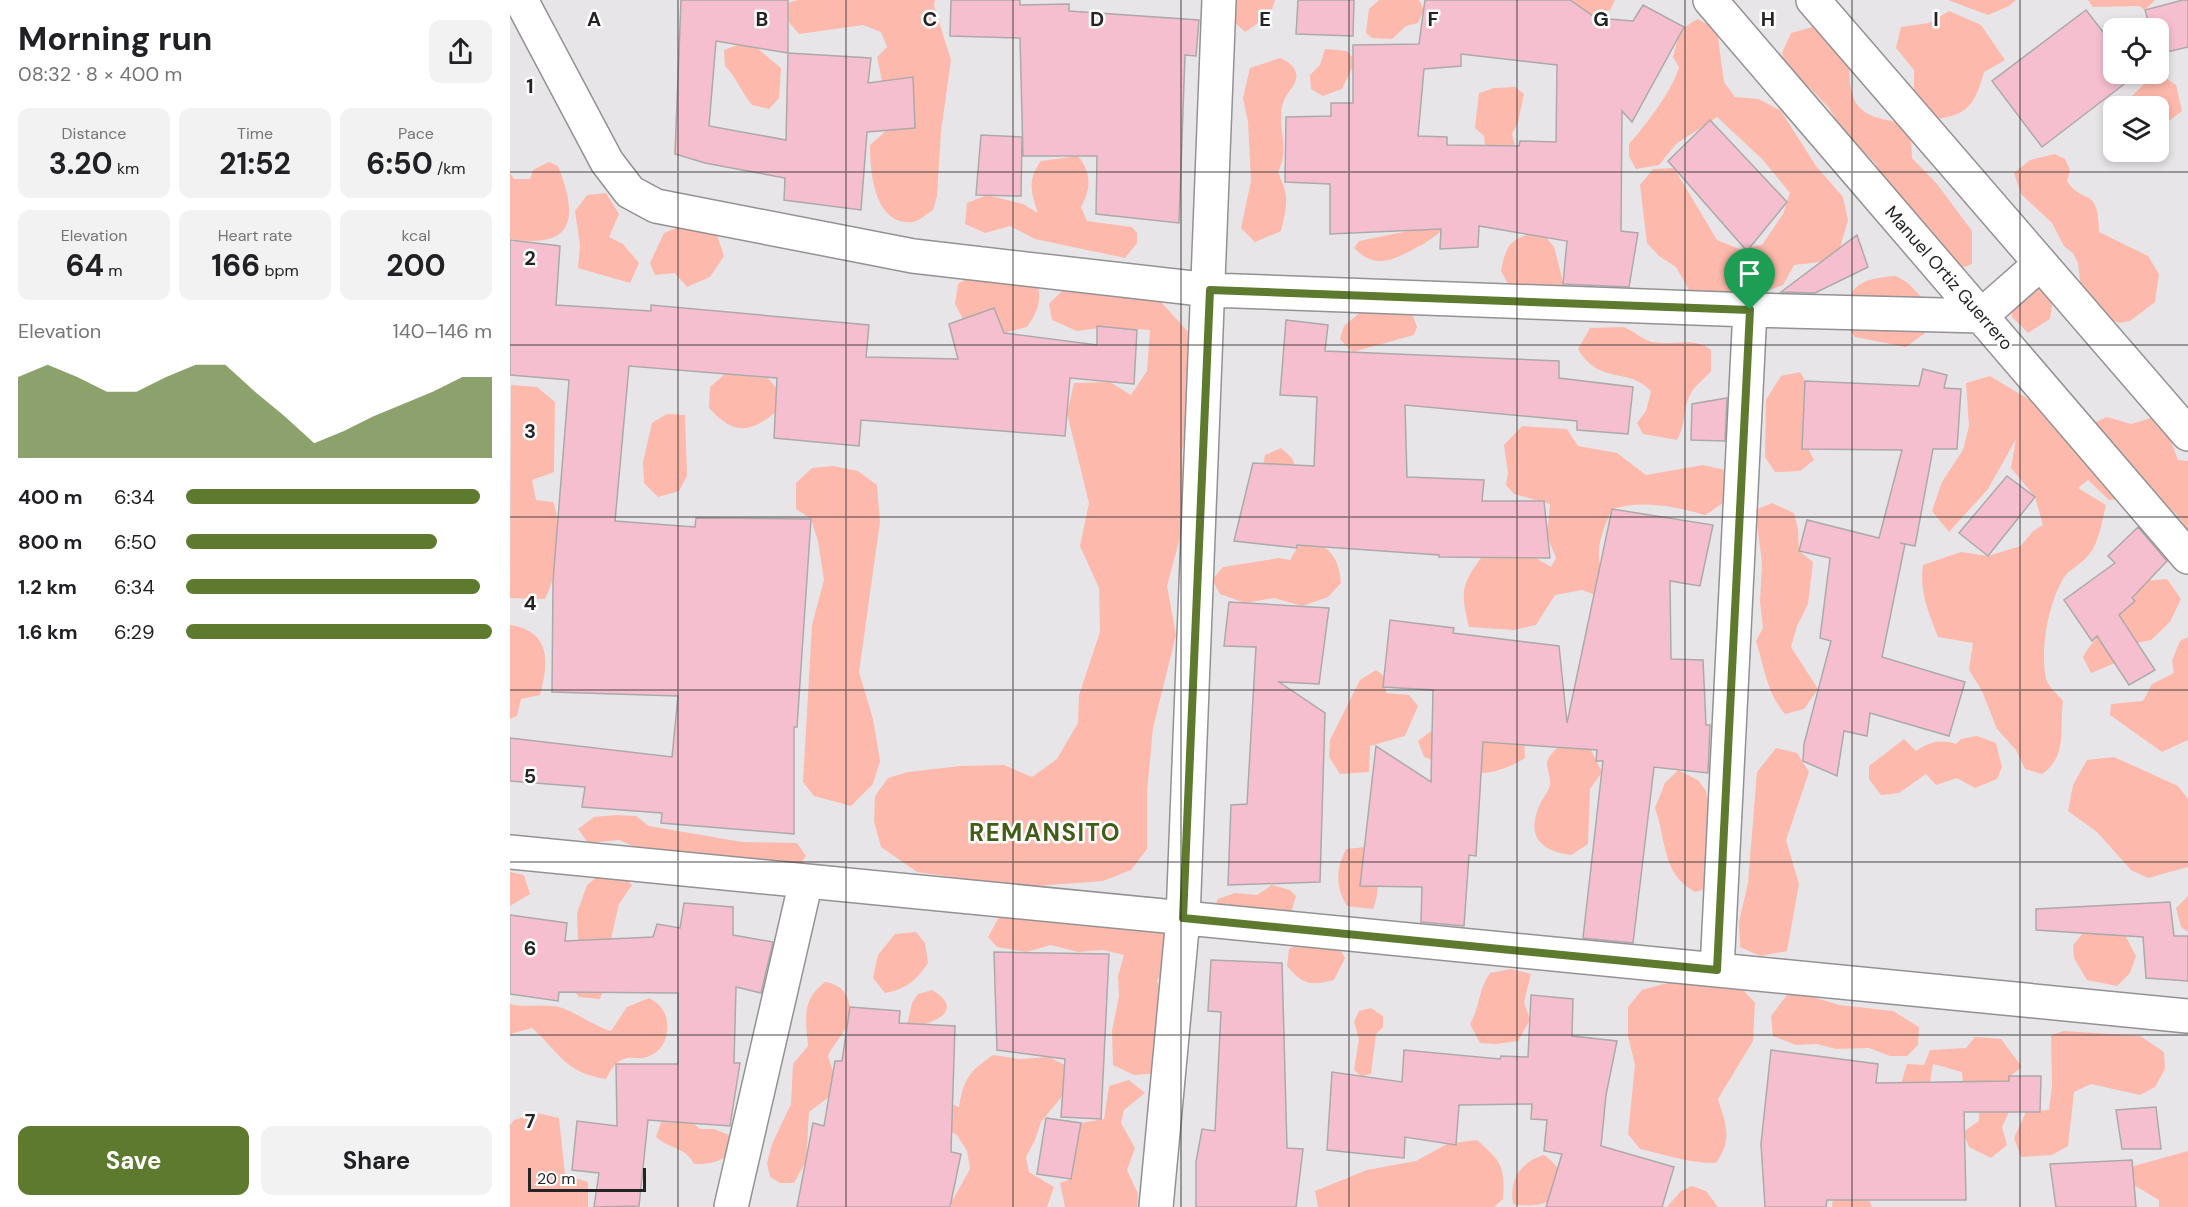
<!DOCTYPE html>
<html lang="en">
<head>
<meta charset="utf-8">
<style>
  :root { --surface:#fff; --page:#f2f2f2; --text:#202124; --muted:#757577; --accent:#5e7a2f }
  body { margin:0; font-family:"DM Sans",sans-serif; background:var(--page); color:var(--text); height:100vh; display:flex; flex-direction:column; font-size:22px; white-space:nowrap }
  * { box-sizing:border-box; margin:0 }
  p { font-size:20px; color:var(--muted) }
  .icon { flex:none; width:33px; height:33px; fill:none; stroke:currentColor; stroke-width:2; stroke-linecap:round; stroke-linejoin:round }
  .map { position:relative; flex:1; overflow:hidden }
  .drawer { display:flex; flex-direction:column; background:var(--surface); width:510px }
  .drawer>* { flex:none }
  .tools { position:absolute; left:1593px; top:18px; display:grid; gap:12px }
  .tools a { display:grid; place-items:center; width:66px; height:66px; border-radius:12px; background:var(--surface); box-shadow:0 3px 9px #0003; font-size:30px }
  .scale { position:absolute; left:18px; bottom:15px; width:118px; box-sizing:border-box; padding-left:6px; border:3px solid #252425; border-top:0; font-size:16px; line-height:21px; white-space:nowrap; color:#252425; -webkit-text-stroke:4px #fff; paint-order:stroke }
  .pin { position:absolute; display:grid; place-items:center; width:51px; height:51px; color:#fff; margin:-62px -26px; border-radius:50% 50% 50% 0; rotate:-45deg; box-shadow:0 0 6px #0007 }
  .pin .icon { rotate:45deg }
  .round { display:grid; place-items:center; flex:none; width:63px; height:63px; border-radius:12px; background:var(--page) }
  .head { display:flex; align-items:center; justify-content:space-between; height:102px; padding:0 18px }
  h1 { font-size:33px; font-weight:700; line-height:45px }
  .metrics { display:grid; grid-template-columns:repeat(3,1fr); gap:9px; height:102px; padding:6px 18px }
  .metrics div { display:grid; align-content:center; border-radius:12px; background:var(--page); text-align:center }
  .metrics b { font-size:30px; font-weight:700 }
  .metrics small { font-size:16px; font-weight:400 }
  .metrics p { font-size:16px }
  .chart { height:168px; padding:12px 18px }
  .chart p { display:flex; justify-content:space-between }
  .chart svg { width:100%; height:108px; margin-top:6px; fill:var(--accent); opacity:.7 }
  .cta { display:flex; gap:12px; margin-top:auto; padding:12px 18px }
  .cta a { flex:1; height:69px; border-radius:12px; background:var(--accent); color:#fff; font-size:24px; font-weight:700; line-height:69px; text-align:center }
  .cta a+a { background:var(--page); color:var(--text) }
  ul { padding:0 18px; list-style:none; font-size:20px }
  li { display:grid; grid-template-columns:96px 72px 1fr; align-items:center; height:45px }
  li i { height:15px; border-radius:8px; background:var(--accent) }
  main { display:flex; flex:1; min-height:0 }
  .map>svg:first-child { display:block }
  .green { fill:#fdb9ab }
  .building { fill:#f6bfcf; stroke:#ada9aa; stroke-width:1.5; fill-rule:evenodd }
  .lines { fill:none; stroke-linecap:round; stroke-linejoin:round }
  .minor-casing { stroke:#949194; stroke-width:36 }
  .minor { stroke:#fff; stroke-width:33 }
  .route-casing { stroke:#fff; stroke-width:12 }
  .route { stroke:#5e7a2f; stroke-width:8 }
  .grid { fill:none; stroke:#252425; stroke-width:1.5; stroke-opacity:0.55 }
  .labels { text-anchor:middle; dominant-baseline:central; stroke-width:5; stroke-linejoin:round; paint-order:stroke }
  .street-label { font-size:18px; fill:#252425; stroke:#fff }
  .district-label { font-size:24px; font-weight:bold; letter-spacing:1.5px; fill:#435c16; stroke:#fff }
  .grid-label { font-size:20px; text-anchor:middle; font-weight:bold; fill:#252425; stroke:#fff; stroke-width:5; stroke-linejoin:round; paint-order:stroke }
</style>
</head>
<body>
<main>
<section class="drawer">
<div class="head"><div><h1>Morning run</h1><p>08:32 · 8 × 400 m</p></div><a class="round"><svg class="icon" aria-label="share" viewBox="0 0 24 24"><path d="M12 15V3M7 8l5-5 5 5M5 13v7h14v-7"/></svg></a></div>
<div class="metrics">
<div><p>Distance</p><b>3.20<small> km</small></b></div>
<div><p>Time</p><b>21:52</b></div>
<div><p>Pace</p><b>6:50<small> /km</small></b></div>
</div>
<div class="metrics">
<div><p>Elevation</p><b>64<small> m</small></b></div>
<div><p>Heart rate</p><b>166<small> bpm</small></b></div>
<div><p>kcal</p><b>200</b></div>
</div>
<div class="chart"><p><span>Elevation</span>140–146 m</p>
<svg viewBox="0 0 160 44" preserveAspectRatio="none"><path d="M0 44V11L10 6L20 11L30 17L40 17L50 11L60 6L70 6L80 17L90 27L100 38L110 33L120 27L130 22L140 17L150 11L160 11V44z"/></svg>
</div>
<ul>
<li><b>400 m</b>6:34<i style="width:96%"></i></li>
<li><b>800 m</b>6:50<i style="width:82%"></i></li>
<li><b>1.2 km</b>6:34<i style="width:96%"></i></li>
<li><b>1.6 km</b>6:29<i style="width:100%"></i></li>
</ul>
<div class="cta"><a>Save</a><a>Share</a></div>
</section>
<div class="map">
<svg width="1678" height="1207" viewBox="0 0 1678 1207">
  <rect width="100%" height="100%" fill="#e8e5e8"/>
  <path class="green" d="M288,0H425L424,6L441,60L431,131L427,196L423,210C417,214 409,221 403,222C364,226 360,171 360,145L377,130L405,128L403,77L372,81L367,57L377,47L371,32L353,25L289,34L278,21V3Z
    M727,0H765L760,15L735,32L724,22Z
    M869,0H909L914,10L908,23L896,26L882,39L862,38L856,33L859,9Z
    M1062,0H1105L1100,10L1077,17L1062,6Z
    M1438,0H1506L1499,6L1478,15Z
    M1578,0H1645L1635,10L1629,6L1583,7Z
    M1439,11L1471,25L1495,60L1474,72C1464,110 1454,117 1415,120L1404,103V70L1386,48L1391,27L1419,23Z
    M1188,19L1207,30L1214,82L1225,97L1249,99L1271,111L1306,166L1333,197L1338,220L1330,248L1310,262L1284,265L1273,285L1226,302L1201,301L1179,290L1166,267L1149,256L1137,243L1130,185L1143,169L1164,168L1207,240L1229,249L1252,245L1273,214L1280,193L1252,159L1207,117L1166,144L1149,165L1126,169L1119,156V144C1135,126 1163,90 1169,67L1163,57C1169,36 1168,29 1188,19Z
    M1306,26L1339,64C1339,105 1348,117 1389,122L1401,140L1402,158L1427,184L1462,231V264L1435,274L1422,231L1369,177L1366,164L1332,130L1319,108L1299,87L1278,75L1272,53L1281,33Z
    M228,45L247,48L271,68L269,98L259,109L242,105C231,92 227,78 215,66L214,50Z
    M815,49L837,51L843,58V66L832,89L813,96L801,89L800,75L810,65Z
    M770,58C777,61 784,65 786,73C789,84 776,92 773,103C766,128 781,146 768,172C780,198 777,204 771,231L745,242L731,228L741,181L738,122L733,98L740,68Z
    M1651,75L1666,85L1672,111L1651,127H1649L1648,106H1620V98L1640,78Z
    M1005,87L1014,94L1008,122L1002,134L1009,160L975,146L974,136L965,128L969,93L984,88Z
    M1545,154L1555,159L1560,170L1557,181C1573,206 1589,185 1589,232L1638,256L1649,274L1645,302L1620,321L1609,323L1587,313L1572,297L1568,263L1563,253L1554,246L1542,223L1511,194L1504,173L1520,160Z
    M568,156C582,173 581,189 571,207L577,221L622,227L627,233V243L615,258L525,239L500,226L475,233L455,224L457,203L477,195L513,204L528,213C521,193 517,179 531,161Z
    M39,162L48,166C69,219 64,249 0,239V173L4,179H20L23,170Z
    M96,193L109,214L99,237L113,244L129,263L120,283L68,268L70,245L65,211L77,195Z
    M909,212L931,218V231C921,241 883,263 868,261C858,260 851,255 844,248L849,241L898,231Z
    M178,223L204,227L214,256L200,277L177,287L165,273L145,275L140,263L154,233Z
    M1031,231L1044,247L1055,289L1003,293L991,271C997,241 1001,239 1031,231Z
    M1386,276L1398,283L1416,302L1415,333L1396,347L1345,337L1331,318C1342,283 1350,279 1386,276Z
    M459,277L527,282C532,301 528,311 517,327L494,333L484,309L453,319L445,304L448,284Z
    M1530,286L1543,298L1540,319L1518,333L1502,317L1500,291Z
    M556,287L650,301L682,336L683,385L672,451L674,523L657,586L666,635L643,728L637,792V849L621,870L593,881L512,887L407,872L371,847L364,821L365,796L378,778L398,772L451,766L494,765L522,777L547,759L568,723L569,695L590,632L589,588L570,546L579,503L557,413L564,383L600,382L621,395L637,371L640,330L596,327L567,331L542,320L539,304Z
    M852,311H893L903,316L907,327L904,335L843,352L830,339L834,326Z
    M1113,327C1124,330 1130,339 1142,342C1163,346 1184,336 1201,350V371C1195,379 1185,385 1181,393C1172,408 1177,423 1167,440L1133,434L1127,423L1136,411L1141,391C1117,366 1090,386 1068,349L1080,328Z
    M1290,372L1295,381L1293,439L1304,460L1290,471L1265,472L1255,457L1256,400L1271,376Z
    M215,374L258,378L267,389L265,413C238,434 223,434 199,408L200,387Z
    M1480,376L1558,423L1575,427L1597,417L1621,424L1651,415L1668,460L1678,461V531C1658,496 1635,494 1599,500L1578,480L1568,488L1596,505C1592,521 1589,545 1577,557C1569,566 1559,569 1553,579C1538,605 1530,649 1536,679C1538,686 1548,695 1553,701C1549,730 1558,756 1532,774L1515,769L1506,750L1487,729L1472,691L1459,670L1463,643L1428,637C1419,613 1409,592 1413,565L1451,552L1478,556L1511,546L1523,531L1533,525L1525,497L1501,468L1506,439L1478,489L1439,532L1422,511L1432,482L1453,450L1459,426L1456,383Z
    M1,385L27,387L45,402L44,472L22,480L26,500L43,502C53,526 47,577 35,599L0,598Z
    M157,414L175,415L177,476L169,491L148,497L134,483L133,462L142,423Z
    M1012,426L1057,429L1068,446L1107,453L1136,475L1193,465L1215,470L1219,499L1195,515C1164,506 1133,500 1102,509C1083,552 1086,559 1102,601L1072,590L1045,595L1026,625L1004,630L959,627C951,594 950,586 971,558H1026L1041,567L1046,558L1037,536L1040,504L1004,494L996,485L998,473L994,445Z
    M771,448L782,458L788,473L750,478L755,455Z
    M323,466L348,471L367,485L370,522L349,672L363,719L370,761L363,784L341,806L304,796L293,782L302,625L314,580L308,541L301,519L286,509V483L302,468Z
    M1262,503L1284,513L1288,529L1289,551L1303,562L1298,604L1287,626L1281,647L1308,689L1294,709L1275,714C1257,694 1254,667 1246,641L1253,628L1250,602L1252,562L1245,510Z
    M798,538C820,548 829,557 831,583L818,597L792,606L764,598L735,603L710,594L702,580L713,567L769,558L780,560L787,548Z
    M1657,579L1671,599L1660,622L1641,640L1622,644L1605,663L1581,673L1573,657C1591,625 1618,616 1633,581Z
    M0,625C41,631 39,662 30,695L11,699L7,716L0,719Z
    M1678,637V740L1652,752L1600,715L1601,704L1633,701L1642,684L1664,673L1662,661L1670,641Z
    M866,670L874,676L876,693L899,695L908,706L895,736L860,746L859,772L830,774L819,757L820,740L850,680Z
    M944,727L1014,738L1015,758C973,783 957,772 914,757L908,741L921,731Z
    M1088,735L1081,750L1092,772L1080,789L1078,844L1061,855C1027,850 1016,834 1031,802C1034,797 1039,790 1040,785C1041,767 1029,765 1047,748H1058Z
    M1467,736L1486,743L1492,767L1487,779L1465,788L1447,778L1426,785L1416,774L1389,793L1371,795L1359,779V766L1394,739L1406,751C1420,742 1429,739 1446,744L1451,739Z
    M1266,748L1287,753L1299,772L1276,840L1289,884L1277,951L1250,956L1230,947L1229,922L1238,883L1247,772Z
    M1604,757L1668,786L1678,799V867L1638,878L1621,870L1587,832L1558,811L1563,785L1577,760Z
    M1168,770L1188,780L1196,791L1211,885L1185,892C1151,873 1157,841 1145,808L1155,783Z
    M106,815L126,816L139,826L232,842L287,843L296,856L286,870L135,851L109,840L78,843L68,829L84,817Z
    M856,847C867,869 872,885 863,909L837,906C825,886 826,869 836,849Z
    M0,872L14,875L20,894L0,906Z
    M92,873H110L122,885L109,904L101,939L100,970L90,999L69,997L49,972L68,941L67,913L77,885Z
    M762,885L780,890L786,896L781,913L702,912L708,899L725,893L747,895Z
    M1678,896V932L1671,927L1666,908Z
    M499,913L661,931V957L647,981L656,1005L651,1073L624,1075L603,1065L602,1031L609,996L608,976L614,955L593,950L568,952L541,945L516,952L487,947L478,937L489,917Z
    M406,932L415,943L418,963C406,981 396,989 375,993L363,978L368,955L385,934Z
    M1573,933L1615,935L1626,956L1620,973L1607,986L1577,980L1564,958L1563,945Z
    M799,939L829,947L835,958L824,980C800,986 793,985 777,966L779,949Z
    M1001,969L1021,974L1014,1002L1020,1020L1008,1041L986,1044L970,1043L960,1024C970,1007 968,990 980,973Z
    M1164,981L1226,982L1245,1003L1243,1041L1208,1099C1216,1125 1223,1139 1206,1163C1178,1163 1157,1155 1130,1149L1118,1134L1125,1065L1118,1036V1007L1132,990Z
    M315,982C337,985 344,1003 337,1024C334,1035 322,1045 318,1056L323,1072L319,1097L299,1112L296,1161L284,1183H270L260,1177L257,1163L262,1144L281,1104L283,1064L298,1046C296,1019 291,1000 315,982Z
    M422,990C447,1004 438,1017 415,1024L438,1103L449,1107C454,1078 459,1072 483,1055L510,1059L539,1057L557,1066L553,1095L531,1122L525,1140L516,1157L519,1172L544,1187L537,1207H442L441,1203L460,1169L457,1151L447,1135L428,1125L393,1044L402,1003L408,994Z
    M1277,995H1296L1329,1005L1383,1011L1409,1027L1408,1045L1397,1056H1380L1359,1048L1326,1049L1307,1044L1286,1045L1263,1036L1261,1016Z
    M139,998C150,1004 156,1011 157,1023C159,1038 152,1052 137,1057C126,1061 119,1053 106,1064C102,1067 99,1074 96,1079C55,1073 50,1053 22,1028L0,1034V1004C15,1008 28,1004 43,1006C62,1008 80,1025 101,1031L117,1007Z
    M861,1008L873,1016V1027L866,1034L861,1074L851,1076L844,1070L849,1039L844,1022L849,1011Z
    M1554,1031L1630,1036L1654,1052L1655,1069L1645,1087L1630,1095L1581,1084L1564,1092L1558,1146L1542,1155L1511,1157L1504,1138L1516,1112L1539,1110L1542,1086L1541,1035Z
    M1465,1037L1491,1039L1512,1067L1499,1077V1112L1492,1127L1497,1145L1481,1158L1459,1147L1453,1132L1469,1121V1106L1454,1102L1452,1072L1423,1064L1420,1082L1391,1084L1397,1064L1414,1065L1420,1050L1456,1048Z
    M619,1080L635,1093L614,1110L611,1123L625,1148L617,1170L628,1194L627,1207H555L550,1183L561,1179L571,1123L594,1119L599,1086Z
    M27,1113L49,1118L55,1175L78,1182V1207H0V1125L4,1120Z
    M151,1122L183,1123L190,1129H204L219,1135L224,1149C212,1162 202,1164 184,1164C176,1147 159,1149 146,1137Z
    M967,1140C992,1162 995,1166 993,1199L984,1207H808L805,1191L857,1170L906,1161L937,1144Z
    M1678,1151V1207H1649V1200L1612,1178L1620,1167Z
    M1034,1155C1053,1169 1051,1174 1048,1196C1035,1206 1019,1207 1003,1204C999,1179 1011,1162 1034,1155Z
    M1350,1179L1362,1207H1322L1323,1197Z
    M1182,1186L1196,1191L1208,1207H1157L1171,1191Z"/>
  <path class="building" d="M171,0H278V53L361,58L358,83L403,77L405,128L357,132L351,210L274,200L275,178L195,163L165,154ZM206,41L278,53L276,140L199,126Z
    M441,0H510V5L559,4V11L689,20L686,56L675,55L669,223L586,214L587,156H513L510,38L440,36Z
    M788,0H844L843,36L786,34Z
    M915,0H1060L1086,18L1123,21L1133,5L1174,27L1122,122L1112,111L1111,231L1128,233L1119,287L1053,284L1057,241L969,226L968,247L930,249L931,229L820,234V184L775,182L776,117L821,116V103H843V45L909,44ZM951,54L1047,65L1046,142L1010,141L1009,146L937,145V137L908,136L914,69L951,66Z
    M1673,0H1678V47L1648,54V28H1640L1635,10Z
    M1576,10L1604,46V74L1626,75L1532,147L1482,81Z
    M1200,120L1277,202L1237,251L1158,161Z
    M471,135L512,137L511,196L466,195Z
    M1347,235L1358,267L1305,293L1271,292Z
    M0,240L50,246L46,305L141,311V305L359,325L356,357L448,359L439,324L484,308L494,333L587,345V326L627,330L624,384L560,378L555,436L351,420L349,446L264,438L267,378L119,366L105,521L185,527L186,518L301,519L287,727H284V834L151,823L152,813L72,807L75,787L0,781V738L162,757L168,696L42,692L43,581L59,380L0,375Z
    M776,320L818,325L815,351L1049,361V378L1123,387L1118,434L1067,430V421L895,405L897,477L974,480L972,501H1034L1040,558L929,557V555L787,545V548L724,541L743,463L804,466L807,397L770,395Z
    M1413,369L1437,375L1434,388L1451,389L1447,449H1423L1405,546L1390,543L1395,544L1372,657L1455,682L1439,736L1360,713L1357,736L1334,731L1327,776L1293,761L1294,744L1321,641L1310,638L1320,558L1289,551L1297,520L1369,538L1392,450L1292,449L1295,381L1409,386Z
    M1217,398L1215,441L1181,440L1182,404Z
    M1497,476L1525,497L1478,556L1449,533Z
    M1102,509L1203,525L1190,586L1160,581L1161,659L1193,660L1196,725H1200L1198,773L1144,767L1123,943L1073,938L1093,761H1086L1087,750L973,742L966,856L959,855L954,926L911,922L912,887L850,886L866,746L921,782L923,690L873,687L880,620L944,628L943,633L1049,646L1057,723Z
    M1628,527L1657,561L1622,598L1625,601L1609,615L1645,670L1619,685L1587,636L1582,641L1554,600L1605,563L1598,556Z
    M719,602L819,608L809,684L769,682L815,713L810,882L718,885L721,805L737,804L746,647L714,646Z
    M1660,902L1664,936H1678V981L1636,978L1633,937L1526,930V909Z
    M174,903L223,907V935L263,942L251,993L226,987L224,1063H230L220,1126L138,1120L129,1206L84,1207L89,1173L62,1170L67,1121L107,1126L106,1064H168V993L49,992L48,1001L0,994V915L57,923L55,941L143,937L147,924L170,928Z
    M484,952L599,954L591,1119L551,1117L555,1059L487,1050Z
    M701,960L772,963L777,1148L793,1149L786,1207H686V1162L692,1129L705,1131L711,1012L698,1011Z
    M1021,995L1063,999L1062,1036L1107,1041L1096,1095L1091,1146L1164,1167L1152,1207H1036L1052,1154L1034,1151L1037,1120L1021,1119L1022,1104L949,1105L946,1145L895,1137L894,1158L817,1150L822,1072L892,1082L894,1050L990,1059L991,1056L1018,1057Z
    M340,1007L390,1011L389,1023L445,1026L441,1152L451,1154L440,1207H287L303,1123L314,1126L325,1061H332Z
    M1261,1050L1368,1064L1366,1083L1499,1081V1076H1531L1530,1112H1454L1456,1200H1317L1316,1207H1255L1251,1144Z
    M1646,1107L1651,1149H1612L1606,1110Z
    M536,1118L571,1123L561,1179L527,1174Z
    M1622,1160L1626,1207H1546L1540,1164Z"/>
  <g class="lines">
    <g class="minor-casing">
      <path id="minor" d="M11,0L97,162L120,192L146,206L403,256L700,290L1240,310L1471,316L1530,264
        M1200,0L1678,557
        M1303,0L1678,434
        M0,852L1678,1016
        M1207,970L1240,310
        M221,1207L296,881
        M646,1207L673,918L709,0"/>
    </g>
    <use href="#minor" class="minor"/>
  </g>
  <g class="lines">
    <g class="route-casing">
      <path id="route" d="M700,290L1240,310L1207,970L673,918Z"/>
    </g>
    <use href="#route" class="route"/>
  </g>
  <path class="grid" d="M168,0V1207M336,0V1207M503,0V1207M671,0V1207M839,0V1207M1007,0V1207M1175,0V1207M1342,0V1207M1510,0V1207M0,172H1678M0,345H1678M0,517H1678M0,690H1678M0,862H1678M0,1035H1678"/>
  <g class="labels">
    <g class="street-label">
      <text transform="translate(1439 278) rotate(49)">Manuel Ortiz Guerrero</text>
    </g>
    <g class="district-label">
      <text x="535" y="832">REMANSITO</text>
    </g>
  </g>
  <g class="grid-label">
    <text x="84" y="26">A</text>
    <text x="252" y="26">B</text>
    <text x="420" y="26">C</text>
    <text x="587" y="26">D</text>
    <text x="755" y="26">E</text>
    <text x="923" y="26">F</text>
    <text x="1091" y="26">G</text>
    <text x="1258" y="26">H</text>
    <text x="1426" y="26">I</text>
    <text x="20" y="93">1</text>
    <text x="20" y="265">2</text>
    <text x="20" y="438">3</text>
    <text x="20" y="610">4</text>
    <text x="20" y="783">5</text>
    <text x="20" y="955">6</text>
    <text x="20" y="1128">7</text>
  </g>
</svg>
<div class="tools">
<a><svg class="icon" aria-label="locate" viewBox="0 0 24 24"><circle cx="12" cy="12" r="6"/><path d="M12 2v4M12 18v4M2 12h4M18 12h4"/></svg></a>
<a><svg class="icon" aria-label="layers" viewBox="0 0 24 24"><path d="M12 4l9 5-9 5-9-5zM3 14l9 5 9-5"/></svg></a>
</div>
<div class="scale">20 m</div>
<div class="pin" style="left:1240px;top:310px;background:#1e9e55"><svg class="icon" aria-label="arrive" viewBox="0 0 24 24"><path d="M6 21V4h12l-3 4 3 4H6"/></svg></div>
</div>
</main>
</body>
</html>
